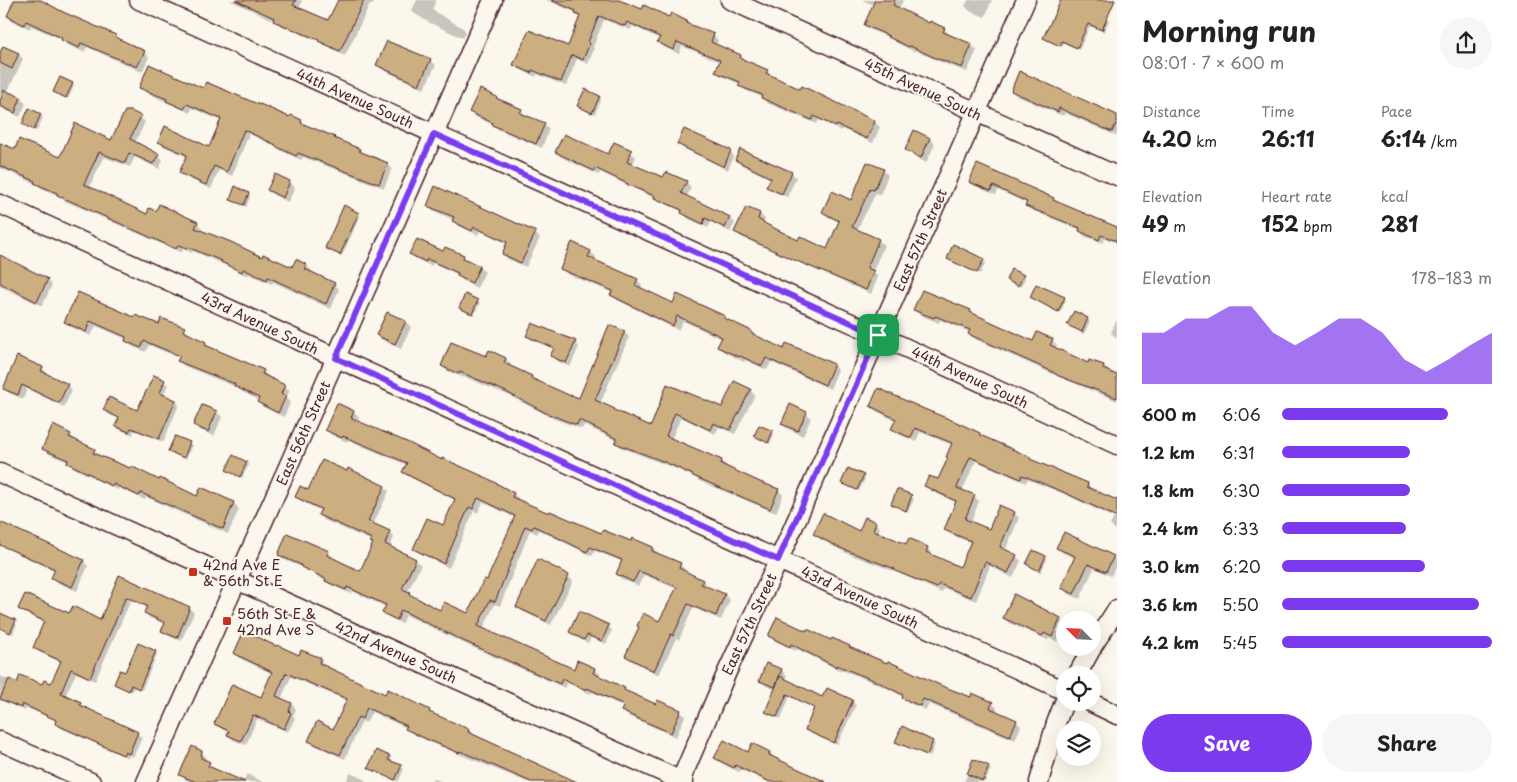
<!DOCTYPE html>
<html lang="en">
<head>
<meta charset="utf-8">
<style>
  :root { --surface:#fff; --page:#f6f6f6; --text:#222; --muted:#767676; --accent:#7c3aed }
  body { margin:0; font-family:"Playpen Sans",sans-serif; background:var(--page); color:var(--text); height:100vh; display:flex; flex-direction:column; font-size:19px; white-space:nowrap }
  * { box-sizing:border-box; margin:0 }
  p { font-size:16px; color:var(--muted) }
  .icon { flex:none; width:28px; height:28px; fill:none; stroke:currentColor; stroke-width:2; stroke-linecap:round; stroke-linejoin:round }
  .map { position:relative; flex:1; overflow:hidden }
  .panel { display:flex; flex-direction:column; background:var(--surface); width:400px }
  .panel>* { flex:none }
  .needle { width:32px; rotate:294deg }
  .controls { position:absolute; left:1056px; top:611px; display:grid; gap:10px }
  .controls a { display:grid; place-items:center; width:45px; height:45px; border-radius:50%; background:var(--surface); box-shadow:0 5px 20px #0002; font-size:25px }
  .pin { position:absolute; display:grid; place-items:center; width:42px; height:42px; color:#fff; margin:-21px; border-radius:10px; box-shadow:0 2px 8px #0006 }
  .round { display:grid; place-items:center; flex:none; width:52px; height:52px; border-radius:26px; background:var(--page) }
  .head { display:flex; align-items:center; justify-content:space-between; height:85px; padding:0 25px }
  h1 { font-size:28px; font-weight:700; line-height:38px }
  .stats { display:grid; grid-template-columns:repeat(3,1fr); gap:8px; height:85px; padding:5px 25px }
  .stats div { display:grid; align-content:center }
  .stats b { font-size:21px; font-weight:700 }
  .stats small { font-size:14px; font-weight:400 }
  .stats p { font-size:14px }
  .chart { height:140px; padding:10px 25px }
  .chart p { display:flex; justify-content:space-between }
  .chart svg { width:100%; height:90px; margin-top:5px; fill:var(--accent); opacity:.7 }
  .primary-button { display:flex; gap:10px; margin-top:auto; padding:10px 25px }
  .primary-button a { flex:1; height:58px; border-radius:30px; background:var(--accent); color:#fff; font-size:20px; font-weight:700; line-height:58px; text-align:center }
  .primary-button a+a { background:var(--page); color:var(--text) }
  ul { padding:0 25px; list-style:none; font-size:16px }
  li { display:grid; grid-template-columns:80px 60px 1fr; align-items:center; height:38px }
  li i { height:12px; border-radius:6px; background:var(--accent) }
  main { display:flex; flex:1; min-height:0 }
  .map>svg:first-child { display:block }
  .shadow { fill:#0003 }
  .building { fill:#cbaf81; stroke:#4a1f2b }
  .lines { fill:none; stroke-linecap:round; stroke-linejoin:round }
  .street-casing { stroke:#4a1f2b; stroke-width:21 }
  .street { stroke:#fbf7ec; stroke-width:18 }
  .route-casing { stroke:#fff; stroke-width:10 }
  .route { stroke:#7c3aed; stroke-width:6 }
  .poi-dot { fill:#c8321e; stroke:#fbf7ec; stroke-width:2 }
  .labels { text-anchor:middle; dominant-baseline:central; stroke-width:4; stroke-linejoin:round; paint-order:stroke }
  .street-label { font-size:14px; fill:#4a1f2b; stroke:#fbf7ec }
  .poi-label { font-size:14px; fill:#4a1f2b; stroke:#fbf7ec; text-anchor:start }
</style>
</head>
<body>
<main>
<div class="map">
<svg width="1117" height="782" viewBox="0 0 1117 782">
  <rect width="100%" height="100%" fill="#fbf7ec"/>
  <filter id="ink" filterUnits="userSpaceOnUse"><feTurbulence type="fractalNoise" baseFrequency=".02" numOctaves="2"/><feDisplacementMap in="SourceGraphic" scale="10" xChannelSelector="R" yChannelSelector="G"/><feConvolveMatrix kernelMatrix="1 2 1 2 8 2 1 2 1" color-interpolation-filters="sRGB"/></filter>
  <g filter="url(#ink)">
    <path class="shadow" d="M16,0H37L115,36L119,40L144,52L149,57L142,72L87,47L84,52L67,45L63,40L31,26L30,29L13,21L8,16Z
      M229,0H300L302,1L299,9L322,22L314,40L280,25L275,21Z
      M350,0H375L373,5L370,4L345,56L333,50L328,45Z
      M417,0H436L432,10L463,28L466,32L463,38L430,23L415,14L412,10Z
      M546,0H616L670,19L686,22L690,26L713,35L718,40L716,46L741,56L746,61L767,71L771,77L875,122L880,127L873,143L842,129L841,131L819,120L817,124L767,103L762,97L745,90L740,84L721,76L716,71L720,62L682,46L679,54L664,47L659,42L660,39L632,26L631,30L604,20L593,47L594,49L588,64L577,59L566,86L537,74L536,77L519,69L514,64L568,47L581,18L577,13Z
      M862,0H903L899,9L930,24L944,29L949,34V36L971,45L977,50L967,72L938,61L915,50V52L895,42L892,39L871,30L865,25L874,5Z
      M968,0H992L985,17L970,11L965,6Z
      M1062,0H1072L1107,17L1109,20L1104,32L1090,26L1079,50L1064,43L1062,47L1047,40L1045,38Z
      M4,48L19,54L23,59L7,93L21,98L26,104L20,117L5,110L0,105L3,97L0,95V56Z
      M430,60L436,65L424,89L383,70L377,65Z
      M72,84L74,86L68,99L54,92Z
      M140,88L204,90L290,119L301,121L307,126L359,150L363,154L387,164L392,169L384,188L303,157L301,160L282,151L277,147L249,134L232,176L219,170L211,189L185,177L180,172L188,157L165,147L160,142L209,149L221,121L192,108L190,113L145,92Z
      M1012,91L1117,117V136L1065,113L1063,116L1017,96Z
      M599,97L601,100L595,114L581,108Z
      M496,98L499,101L521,110L526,116L544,124L549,129L542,148L499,130L496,126L476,117L470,112Z
      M29,110L43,117L37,131L23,124Z
      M140,117L145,122L135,143L158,155L163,160L159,169L135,157L130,167L104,157L89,188L147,216L197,223L202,228L201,231L263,258L293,269L296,261L307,266L312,271L311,273L334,284L339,289L331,309L273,282L272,284L248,274L247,276L225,265L193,251L192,253L183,249L182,253L63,200L59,196L41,188L36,184L0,168V144L15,151L61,158L112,142Z
      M915,132L930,139L935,144L926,163L912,155L906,150Z
      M679,144L730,151L734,156L728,170L683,148Z
      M741,150L792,173L796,178L787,197L772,191L768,187L771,179L740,164L736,160Z
      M556,152L609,156L631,152L636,157L632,166L664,179L686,182L691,187L687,197L730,218L735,223L730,232L711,222L708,228L687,218L683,212L600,172L599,175L561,157Z
      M977,166L1054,199L1058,203L1117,228V243L1105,238L1103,243L1084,236L1080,231L1081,230L1031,210L1027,206L1028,204L998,190L996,195L975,186L971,182Z
      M883,170L888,175L880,195L876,193L857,230L878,240L884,245L873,271L878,277L871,294L741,237L736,232L747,208L760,214L765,219L763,224L799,242L828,250L840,222L828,217L823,212L852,202Z
      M275,175L290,182L295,188L288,202L274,195L268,190Z
      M248,194L250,197L246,207L231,199Z
      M429,206L535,233L540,238L526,267L508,259L503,253L508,244L480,231L478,235L459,226L454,220L434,211Z
      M358,214L360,216L342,256L328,250L326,247Z
      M573,244L591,252L596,257L594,261L637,280L642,285L641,289L674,305L724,317L728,321L751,332L757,338L784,351L833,365L838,370L830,389L771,362L767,370L745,360L744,362L724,352L719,347L722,339L683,321L678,330L617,300L612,295L613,293L567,274L562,269Z
      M954,245L986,262L980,274L948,259Z
      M443,252L463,256L485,272L477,288L463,281L459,275L433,263L431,266L416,259L411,254Z
      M0,258L47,280L52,285L42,306L0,286Z
      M1023,276L1025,278L1021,287L1007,280Z
      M1031,297L1064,298L1066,300L1060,313Z
      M477,301L480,303L474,315L463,310Z
      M915,310L970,311L975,316L1034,343L1052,340L1057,345L1055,349L1089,365L1090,361L1104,367L1117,377V401L1057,376L975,339L970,334V332L940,320L939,323L920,315Z
      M387,313L406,322L411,327L401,349L382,340L377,335Z
      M1074,313L1090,321L1084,334L1069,325Z
      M135,319L159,326L184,328L189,334L188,335L205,343L211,348L263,371L269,377L268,378L284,386L290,391L286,398L290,403L284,417L263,407L258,402L259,400L241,391L236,387L184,366L179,361L180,358L149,345L146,352L131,346L126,341L127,339L96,326L91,336L71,327L66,322Z
      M1116,321L1117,322V338L1111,333Z
      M624,332L629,337L600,404L617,413L652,427L668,386L723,409L750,390L755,395L735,434L719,427L715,434L681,417L671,440L722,461L727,466L726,468L778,490L783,495L776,513L699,481L696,478L674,468L622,448L617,443V441L584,425L582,429L554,419L510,396L465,377V378L447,371L442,366L487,357L506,359L511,364L509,367L531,377L536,382L579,400Z
      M528,336L575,342L579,347L570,367L555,360L551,356L554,349L532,340Z
      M42,368L47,373L46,375L67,385L72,390L64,407L27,389L23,399L9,393L5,389Z
      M154,376L168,385L163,396L176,401L179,405L163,442L134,430L133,435L120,430L117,426L120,419L108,414L104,410L138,411Z
      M338,405L354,412L359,417L356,422L442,462L487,480L514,494L519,499L518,501L602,535L653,548L658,553L657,555L680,565L685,569L684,572L703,581L708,586L707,587L725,595L730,600L721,620L693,608L679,640L676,638L659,675L632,661L627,656L659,622L677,589L644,575L638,586L622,579L617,574L623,562L595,551L592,556L539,530L537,534L530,530L500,606L495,604L483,629L575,670L578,662L595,669L600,674L598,677L624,689L629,694L656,705L680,711L685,716L676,737L628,716L623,711L624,707L592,692L591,694L567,683L565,688L465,644L406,615L402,624L389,617L384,612L386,607L352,591L351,594L331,585L304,568L284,560L279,555L328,552L333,557L332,559L361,573L374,544L372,541L324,520L319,515L321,511L301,501L296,496L309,491L384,487L389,491L373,525L389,532L394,537L390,548L416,560L421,565L407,593L414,598L441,612L468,615L488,582L515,518L483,502L478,513L474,511L449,568L420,553L415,548L444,526L455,500L409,477L404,472L407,465L348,440L347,442L332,435L327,430Z
      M203,406L217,412L222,417L214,436L200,430L195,425Z
      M871,406L980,435L983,438L1030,459L1033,462L1088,484L1092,490L1117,502V531L1110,525L1114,518L1069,496L1027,479L1026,483L976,461L962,491L974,496L979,501L971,523L990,531L1014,513L1019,518L1005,551L1016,556L1021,561L1013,578L990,566L976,601L944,588L942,593L899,573L846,553L820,539L815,534L860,532L875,523L880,528L878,533L907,545L927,548L932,553L931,556L961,568L971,543L950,534L946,529L957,503L931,491L926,486L939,481L949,458L952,445L920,432L916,442L898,434L893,429L896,421L876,411Z
      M806,413L811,418L803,436L788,429L783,424Z
      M772,432L774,434L770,444L755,436Z
      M70,435L76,440L75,441L94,450L99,455L198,497L202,489L234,503L239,509L228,534L146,497L145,500L119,488L118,490L100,482L96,479L74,468L68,462L49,454L43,448Z
      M176,437L192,445L186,459L170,451Z
      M247,463L249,465L242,478L227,470Z
      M863,476L865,479L859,491L845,485Z
      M898,491L914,499L908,512L892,504Z
      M0,524L83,561L88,566L77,591L58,583L52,577L55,571L0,545Z
      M1058,548L1113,557L1117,561V564L1111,576L1094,568L1080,599L1067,593L1062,588L1075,558L1063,553Z
      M1045,557L1047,559L1041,572L1027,564Z
      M568,576L573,581L551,625L522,611L517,607Z
      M120,577L189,608L194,613L181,641L167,635L163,631L166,624L150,618L146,613L148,608L131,600L95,681L76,673L65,696L81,703L84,709L138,734L142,738L133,757L129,755L128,758L61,728L56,723L57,721L27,708L25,711L0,700V676L18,684L52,685L62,663L39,652L35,648L45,623L24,613L20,609L70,615L100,621Z
      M1032,606L1060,619L1065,624L1058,642L1049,638L1048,640L1009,623L1004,618Z
      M0,614L17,624L13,634L0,629Z
      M608,626L612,630L606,644L591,638L588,643L574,636L570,632Z
      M770,636L831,642L849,647L853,650L941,687L972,698L992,703L997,708L996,712L1016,721L1021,726L1015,740L929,704L926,710L909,703L904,697L885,687L842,670L841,671L797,649L796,651L775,641Z
      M155,652L157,654L142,690L134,687L132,692L116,684L126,673Z
      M236,653L300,656L320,659L324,664L323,666L386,696L429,711L432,714L469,730L473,734V736L574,782H527L427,741L412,733L406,728L372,712L366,723L362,721L345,759L314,745L310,740L334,731L348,701L291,677L281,699L292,704L296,709L293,716L295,718L288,732L257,719L246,745L233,740L229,735V733L220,728L215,724L261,698L273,674L241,659Z
      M781,670L787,675L785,680L823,699L852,701L856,705L837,745L810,733L806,730L815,709L790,696L781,719L770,715L766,711L775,689L766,686L761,680Z
      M903,728L935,744L930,757L897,742Z
      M201,752L206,757V762L214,769L242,782H191L186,780L181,774Z
      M749,753H770L775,758L824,782H768L741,770L739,772L721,763L716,758Z
      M389,757L391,759L390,762L404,769L398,782L369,768Z
      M974,760L991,769L985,782H964Z
      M350,773L364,779L366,782H346Z
      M247,774L263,782H243Z
      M433,778L443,782H431Z"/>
    <path class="building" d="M14,0H41L63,12L116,35L115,37L145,51L137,67L81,43L79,48L61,40L62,38L26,21L24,25L7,16Z
      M235,0H296L293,5L328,20L338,0H364L340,51L318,41L319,40L273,21L274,18Z
      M551,0H619L642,9L644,5L669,17L671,13L687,21L686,23L714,34L711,42L741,55L740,58L768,70L766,73L800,89L802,86L875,121L867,139L837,125L836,127L814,116L812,120L761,98L762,95L738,86L740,82L715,72L720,60L677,42L673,50L657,42L660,37L627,22L625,26L599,16L588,42L590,43L583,60L572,55L561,82L532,70L531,73L513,65L529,30L568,46L580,16L575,14L576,11Z
      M875,0H895L893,5L929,23L930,21L945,28L943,32L972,44L962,68L931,56L910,46L909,47L888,37L889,36L864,25Z
      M1061,0H1115L1102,30L1088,24L1077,48L1062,41L1060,46L1043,38Z
      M387,41L431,59L419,85L376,65Z
      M3,46L19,53L12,69L0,63V53Z
      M149,64L203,88L206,82L260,105V104L289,117L291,115L302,120L301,123L335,137L334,138L360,149L359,151L388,163L379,184L298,153L296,156L275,146L276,145L244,130L227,172L214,166L206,185L179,173L187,155L158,142L165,126L209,147L221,119L187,104L184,109L166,101L167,99L139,88Z
      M1019,71L1117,115V122L1112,132L1059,108L1058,112L1011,91Z
      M60,77L73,83L66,98L53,92Z
      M480,89L497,97L496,98L522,109L520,113L545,123L536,144L492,125L493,123L469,112Z
      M585,89L600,96L592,113L577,106Z
      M4,90L21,97L15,113L0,106V101Z
      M29,108L41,114L34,130L22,124Z
      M125,111H131L141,116L130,139L159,154L153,164L129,153L125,163L99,152L84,184L147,214L149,208L156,211L159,204L198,222L195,228L231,242L262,257L263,254L292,267L296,259L307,265L305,269L335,283L326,304L268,277L267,280L243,269L242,272L221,262L222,261L187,247V248L178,245L176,249L57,195V193L34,183L35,181L0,166V143L15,149L19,139L60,157L75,123L111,140Z
      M684,129L731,150L724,167L677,144Z
      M914,130L930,138L921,158L905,150Z
      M564,134L608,154L614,142L632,150L627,162L663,177L666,172L687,181L681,193L730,217L725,228L705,218L703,224L681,213L682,210L654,198L655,196L628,185V184L595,168L594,171L555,152Z
      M740,149L792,172L782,194L766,187L771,178L735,160Z
      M867,162L884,169L874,190L870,189L852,227L879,239L867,268L874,271L866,290L785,256L734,232L746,207L760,213L758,219L766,224L798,240L800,236L827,249L839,221L822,212L832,191L851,200Z
      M977,164L1054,198L1053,200L1117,227V241L1101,235L1099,240L1079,231L1080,228L1025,206L1027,202L993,186L991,191L969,182Z
      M275,174L290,181L283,198L267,190Z
      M235,186L249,193L244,205L230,200Z
      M435,186L536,232L521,263L502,254L507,242L474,227L472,231L452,221L454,217L427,206Z
      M344,205L359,213L340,255L325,248Z
      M417,239L443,251L445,247L464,255L463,258L480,266L472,283L457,276L458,273L427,259L426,262L409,254Z
      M572,242L591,251L588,257L638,279L635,285L673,303L677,294L725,316L724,318L752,331L751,333L784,349L786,343L834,364L825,385L766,358L762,366L740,356L739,357L717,347L722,337L677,316L673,326L610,295L613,291L560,269Z
      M953,244L984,259L977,273L947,259Z
      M0,255L48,279L37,302L0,283Z
      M1011,269L1024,275L1018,286L1006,280Z
      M1036,284L1065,297L1058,312L1030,297Z
      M922,290L971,310L970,312L1033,341L1037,332L1053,339L1050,345L1088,363L1089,360L1104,365L1103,369L1117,375V398L1059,376L1051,371L968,334L970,330L935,316L934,318L913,310Z
      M78,292L134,317L135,315L159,324L161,318L185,327L183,331L206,342L205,345L264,370L262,374L285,385L281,394L286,396L278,413L257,402L259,398L234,386L235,384L177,361L180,356L144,341L141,348L125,341L126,337L90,321L86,332L64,322Z
      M465,294L478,300L472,314L459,308Z
      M1074,311L1088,318L1082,332L1067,325Z
      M387,312L406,321L395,344L376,335Z
      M532,323L576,341L566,363L550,356L554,348L526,336Z
      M609,325L625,331L595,400L615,409L614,410L651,426L667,384L722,407L734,381L751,389L730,430L713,423L710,430L675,413L666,436L722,460L721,464L760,482L779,489L770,509L693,476V475L667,463L615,443L617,439L579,420L577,425L548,414L504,391L460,372L459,374L441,366L451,342L486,356L489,350L506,358L504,363L532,376L531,378L571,396V395L579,398Z
      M17,356L43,367L41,371L68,384L59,403L22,385L18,395L3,389Z
      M154,375L165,380L160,393L176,400L159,439L131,428L129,432L115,426L119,418L103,410L109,397L137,410Z
      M878,388L924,409L954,421L980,433V435L1030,457V459L1088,483L1087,487L1117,500V517L1063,492L1022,475L1021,479L970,457L957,488L975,495L965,519L989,529L999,505L1015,512L1000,547L1017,555L1008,573L985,562L971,597L939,584L937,588L895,571V569L840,548L813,534L823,513L859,531L865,517L876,522L873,530L906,544L909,538L928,547L926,552L960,567L971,541L944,530L956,501L924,486L929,476L938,479L948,458L946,457L952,443L915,428L911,438L891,429L896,419L870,406Z
      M337,403L354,411L351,418L409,443L442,460V458L487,478L514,493L512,497L549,513L550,511L601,533L603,530L631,541L632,538L653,547L652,551L681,563L679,568L703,580L701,584L725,594L716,616L688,604L673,636L671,634L654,671L625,656L639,627L637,626L643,613L659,621L677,587L639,571L633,582L616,574L622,560L590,547L587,552L534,526L532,529L525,526L495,602L490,600L478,626L574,669L577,660L595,668L593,673L625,688L624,690L656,704L657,700L681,710L671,733L621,711L624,705L587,688L586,690L562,679L560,684L459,639L401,610L397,620L382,613L386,605L347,587L346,590L325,581L326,579L301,567V565L278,555L287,533L329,551L327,555L360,571L373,543L370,542L372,539L318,515L321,509L295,497L300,486L308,490L322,460L347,471L348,468L385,486L368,521L390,531L385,544L416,559L402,589L410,592L409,594L440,610L444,602L468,613L484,579L487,580L515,516L478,498L473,509L469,507L444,564L413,549L427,518L443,525L455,499L402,472L407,463L343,436L342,438L325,430Z
      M790,404L807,412L798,431L781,424Z
      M202,405L217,411L208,432L193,425Z
      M53,425L71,434L69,437L95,449L93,453L130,468L131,466L159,480L160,478L197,496L201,487L234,502L223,529L141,493L139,496L113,484V486L94,478V476L67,463L68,460L42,449Z
      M759,425L773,431L768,443L754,436Z
      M175,436L190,442L184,458L168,451Z
      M233,455L247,462L240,477L226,470Z
      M848,468L864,475L857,490L841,483Z
      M897,489L912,495L906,511L891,504Z
      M0,522L84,560L72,587L51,578L55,569L0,545Z
      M1064,532L1114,556L1106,572L1088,564L1074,594L1061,588L1075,556L1056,548Z
      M1033,550L1046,556L1039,571L1026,564Z
      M538,559L569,575L546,621L516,607Z
      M119,575L190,607L177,638L161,631L165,623L144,613L147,606L126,597L90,678L71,669L61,693L81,702L80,705L138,732L129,754L125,752L123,755L55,724L56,720L22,704L21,708L0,699L9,679L17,683L20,675L42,684L44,680L51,683L61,661L33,648L44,621L18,609L25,594L69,613L73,606L100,620Z
      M1014,594L1061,618L1052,637L1044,633L1042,636L1003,618Z
      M579,611L609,625L602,641L587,635L584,640L569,632Z
      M0,613L16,620L10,633L0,628Z
      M777,617L806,631L807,629L831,640L832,638L850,646L849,647L887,663L888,661L942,686L971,697L972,693L993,702L990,708L1017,720L1010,736L923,699L920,706L902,698L903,695L878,682L836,665V667L791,644L790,647L768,636Z
      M244,631L276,646L277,645L299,655L301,650L321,658L319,663L385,694L388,689L430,710L429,712L469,729L468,732L577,782H531L460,751L459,753L422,737L405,729L407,726L367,708L362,719L358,717L340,755L308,741L317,721L333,729L347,699L286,673L276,696L292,703L289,711L291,713L284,729L253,715L241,741L227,735L229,731L214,724L232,684L261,697L272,672L235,654L234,653Z
      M138,643L156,651L139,689L131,685L129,691L114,684L120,670L125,672Z
      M766,663L782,669L775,687L759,681Z
      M780,676L822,697L827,688L853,700L834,743L805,730L814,708L787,694L777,717L765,712Z
      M902,726L933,741L927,755L895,742Z
      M724,740L748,752L752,743L770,752L769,755L826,782H770L735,765L734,768L714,758Z
      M192,746L202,751L201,758L210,762L208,766L245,782H196L179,775Z
      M376,750L390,756L388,760L402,765L395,780L368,768Z
      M973,759L989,766L983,781L967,774Z"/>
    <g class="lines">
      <g class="street-casing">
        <path id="street" d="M139,0L891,341L1117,445
          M730,0L1117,176
          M0,204L1065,691
          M0,473L684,782
          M1092,647L1117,609
          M1077,675L1092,648
          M1090,702L1117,715
          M0,741L91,782
          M146,782L287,469L493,0
          M680,782L727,672L785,546L1026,0
          M1039,782L1056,723L1065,700"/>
      </g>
      <use href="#street" class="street"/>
    </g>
  </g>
  <g class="lines" filter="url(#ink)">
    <g class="route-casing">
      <path id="route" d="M434,134L878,335L778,560L336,358Z"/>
    </g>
    <use href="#route" class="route"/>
  </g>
  <g class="poi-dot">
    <rect x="188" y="567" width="10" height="10" rx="2.5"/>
    <rect x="222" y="616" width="10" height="10" rx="2.5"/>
  </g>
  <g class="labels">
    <g class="street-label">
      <text transform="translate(923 89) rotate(25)">45th Avenue South</text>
      <text transform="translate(355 98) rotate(24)">44th Avenue South</text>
      <text transform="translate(920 240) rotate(-66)">East 57th Street</text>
      <text transform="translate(260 323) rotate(25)">43rd Avenue South</text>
      <text transform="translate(970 377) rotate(25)">44th Avenue South</text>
      <text transform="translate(303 433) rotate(-66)">East 56th Street</text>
      <text transform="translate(860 597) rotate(25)">43rd Avenue South</text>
      <text transform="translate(749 624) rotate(-65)">East 57th Street</text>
      <text transform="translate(396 652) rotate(24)">42nd Avenue South</text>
    </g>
    <g class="poi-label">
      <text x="203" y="564">42nd Ave E<tspan x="203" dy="16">&amp; 56th St E</tspan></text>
      <text x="237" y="613">56th St E &amp;<tspan x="237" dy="16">42nd Ave S</tspan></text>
    </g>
  </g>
</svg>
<div class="controls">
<a><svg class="needle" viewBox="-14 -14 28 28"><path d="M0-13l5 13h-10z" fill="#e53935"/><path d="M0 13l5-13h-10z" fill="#767676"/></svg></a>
<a><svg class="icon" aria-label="locate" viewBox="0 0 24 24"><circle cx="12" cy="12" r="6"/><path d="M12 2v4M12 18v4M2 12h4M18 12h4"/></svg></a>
<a><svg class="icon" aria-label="layers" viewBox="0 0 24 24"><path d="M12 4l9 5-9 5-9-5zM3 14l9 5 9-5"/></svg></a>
</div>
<div class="pin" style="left:878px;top:335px;background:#1e9e55"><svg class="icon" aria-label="arrive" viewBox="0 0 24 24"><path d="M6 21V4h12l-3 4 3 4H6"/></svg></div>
</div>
<section class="panel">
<div class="head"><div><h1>Morning run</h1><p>08:01 · 7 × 600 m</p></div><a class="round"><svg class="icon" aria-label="share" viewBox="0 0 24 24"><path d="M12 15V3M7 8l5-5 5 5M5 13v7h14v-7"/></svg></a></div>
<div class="stats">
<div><p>Distance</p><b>4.20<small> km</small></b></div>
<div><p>Time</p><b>26:11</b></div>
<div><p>Pace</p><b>6:14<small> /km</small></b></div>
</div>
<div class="stats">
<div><p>Elevation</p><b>49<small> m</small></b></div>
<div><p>Heart rate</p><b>152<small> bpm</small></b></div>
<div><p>kcal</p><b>281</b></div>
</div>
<div class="chart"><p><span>Elevation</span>178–183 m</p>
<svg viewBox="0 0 160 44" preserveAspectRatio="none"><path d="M0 44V19L10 19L20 12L30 12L40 6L50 6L60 19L70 25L80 19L90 12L100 12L110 19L120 32L130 38L140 32L150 25L160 19V44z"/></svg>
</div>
<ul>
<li><b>600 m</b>6:06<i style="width:79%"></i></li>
<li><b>1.2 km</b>6:31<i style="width:61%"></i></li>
<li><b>1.8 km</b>6:30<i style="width:61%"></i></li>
<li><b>2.4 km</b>6:33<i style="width:59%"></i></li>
<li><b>3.0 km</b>6:20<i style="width:68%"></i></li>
<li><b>3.6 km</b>5:50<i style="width:94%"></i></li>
<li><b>4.2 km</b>5:45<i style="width:100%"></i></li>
</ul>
<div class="primary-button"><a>Save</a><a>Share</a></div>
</section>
</main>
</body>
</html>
